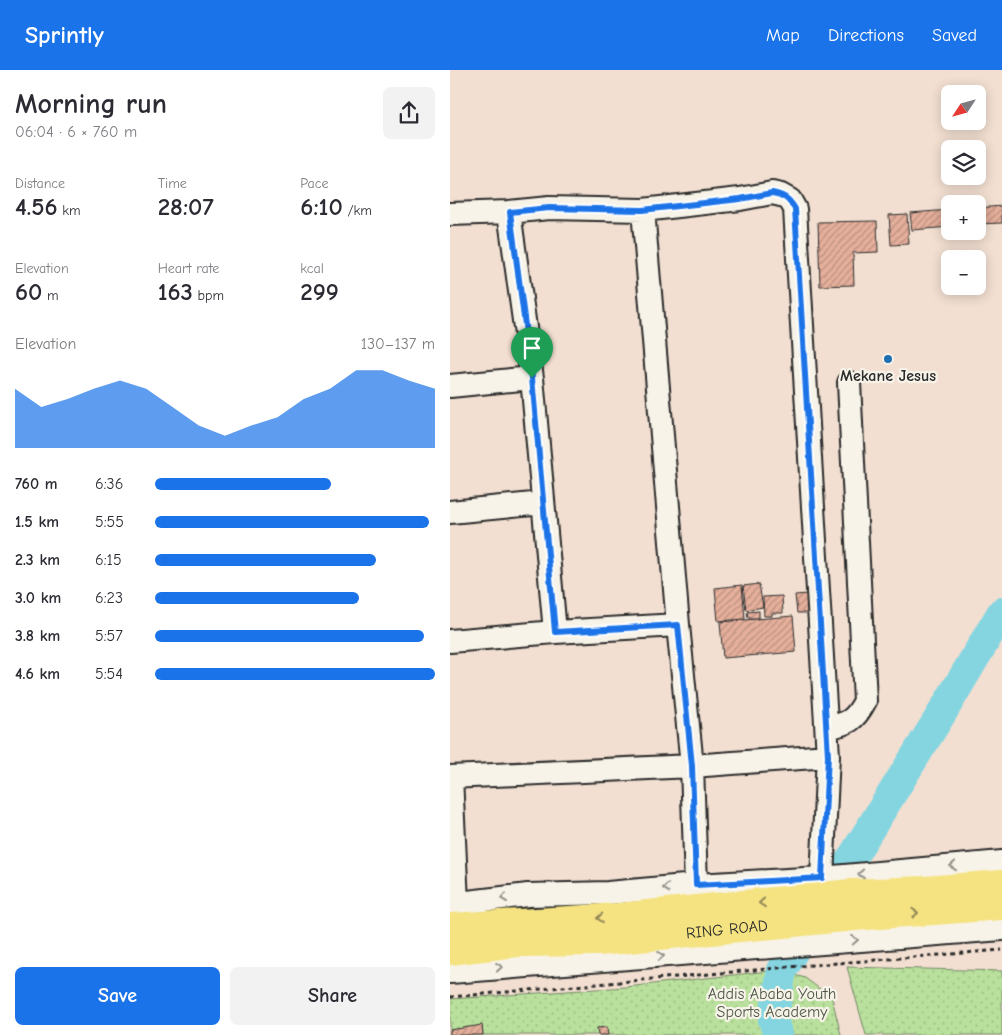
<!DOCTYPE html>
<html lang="en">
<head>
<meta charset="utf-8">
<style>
  :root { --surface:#fff; --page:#f2f2f3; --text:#2b2b33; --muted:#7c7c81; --accent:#1a73e8 }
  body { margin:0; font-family:"Comic Neue",sans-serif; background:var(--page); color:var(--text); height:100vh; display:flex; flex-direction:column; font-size:19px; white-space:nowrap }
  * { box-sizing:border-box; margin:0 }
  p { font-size:16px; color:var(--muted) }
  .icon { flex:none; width:28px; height:28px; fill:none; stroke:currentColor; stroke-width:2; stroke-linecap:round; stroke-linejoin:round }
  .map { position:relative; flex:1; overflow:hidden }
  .drawer { display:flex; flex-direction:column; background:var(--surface); width:450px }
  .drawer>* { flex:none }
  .needle { width:32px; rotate:234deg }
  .tools { position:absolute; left:491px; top:15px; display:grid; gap:10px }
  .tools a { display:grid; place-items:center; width:45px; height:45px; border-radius:8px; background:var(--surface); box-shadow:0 2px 12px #0003; font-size:25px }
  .pin { position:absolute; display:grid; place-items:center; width:42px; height:42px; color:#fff; margin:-51px -21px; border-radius:50% 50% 50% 0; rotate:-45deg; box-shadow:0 0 5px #0007 }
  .pin .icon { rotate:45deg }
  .round { display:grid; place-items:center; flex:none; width:52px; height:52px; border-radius:8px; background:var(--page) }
  .head { display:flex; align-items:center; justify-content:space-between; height:85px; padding:0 15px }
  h1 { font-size:28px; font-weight:700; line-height:38px }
  .figures { display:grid; grid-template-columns:repeat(3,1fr); gap:8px; height:85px; padding:5px 15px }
  .figures div { display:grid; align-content:center }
  .figures b { font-size:25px; font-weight:700 }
  .figures small { font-size:14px; font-weight:400 }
  .figures p { font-size:14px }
  .chart { height:140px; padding:10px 15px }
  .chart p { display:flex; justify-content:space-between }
  .chart svg { width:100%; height:90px; margin-top:5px; fill:var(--accent); opacity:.7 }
  .button { display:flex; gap:10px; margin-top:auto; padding:10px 15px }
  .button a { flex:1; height:58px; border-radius:8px; background:var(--accent); color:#fff; font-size:20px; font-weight:700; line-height:58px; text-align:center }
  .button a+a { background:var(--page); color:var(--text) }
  ul { padding:0 15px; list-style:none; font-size:16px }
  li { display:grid; grid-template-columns:80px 60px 1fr; align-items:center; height:38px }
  li i { height:12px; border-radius:6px; background:var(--accent) }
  header { display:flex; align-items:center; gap:30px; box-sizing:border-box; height:70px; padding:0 25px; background:var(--accent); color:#fff }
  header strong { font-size:24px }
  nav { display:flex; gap:28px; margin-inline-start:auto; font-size:18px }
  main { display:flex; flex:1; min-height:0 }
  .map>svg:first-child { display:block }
  .park { fill:url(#park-dots); stroke:#728664 }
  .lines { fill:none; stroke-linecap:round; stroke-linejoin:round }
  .river { stroke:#85d5e1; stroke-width:30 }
  .building { fill:url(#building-hatch); stroke:#2b2b2b }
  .minor-casing { stroke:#2b2b2b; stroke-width:26 }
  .highway-casing { stroke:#2b2b2b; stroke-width:31 }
  .path { stroke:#2b2b2b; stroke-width:3; stroke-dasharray:4 4; stroke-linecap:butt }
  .minor { stroke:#f7f3e8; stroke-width:22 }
  .highway { stroke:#f5e382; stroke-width:28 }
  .oneway { stroke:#918f8a }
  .oneway2 { stroke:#908756 }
  .route-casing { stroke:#fff; stroke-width:10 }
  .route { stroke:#1a73e8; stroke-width:6 }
  .poi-dot { fill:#1f6fb2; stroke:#f7f3e8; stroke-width:2 }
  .labels { text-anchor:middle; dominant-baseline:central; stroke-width:4.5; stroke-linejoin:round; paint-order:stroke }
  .poi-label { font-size:16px; font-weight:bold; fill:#2b2b2b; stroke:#f7f3e8 }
  .street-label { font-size:16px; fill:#2b2b2b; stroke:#f7f3e8 }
  .park-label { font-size:16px; fill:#4e5847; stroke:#f7f3e8 }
</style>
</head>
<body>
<header>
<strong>Sprintly</strong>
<nav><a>Map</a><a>Directions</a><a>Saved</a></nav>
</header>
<main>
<section class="drawer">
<div class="head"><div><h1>Morning run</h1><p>06:04 · 6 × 760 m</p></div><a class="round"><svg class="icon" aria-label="share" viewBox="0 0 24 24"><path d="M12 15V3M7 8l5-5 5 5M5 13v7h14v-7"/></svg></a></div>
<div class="figures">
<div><p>Distance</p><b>4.56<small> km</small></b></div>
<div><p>Time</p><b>28:07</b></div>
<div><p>Pace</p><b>6:10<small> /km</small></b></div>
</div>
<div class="figures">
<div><p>Elevation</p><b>60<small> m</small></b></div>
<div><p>Heart rate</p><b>163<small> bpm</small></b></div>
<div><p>kcal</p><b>299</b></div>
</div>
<div class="chart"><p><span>Elevation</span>130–137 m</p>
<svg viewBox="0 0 160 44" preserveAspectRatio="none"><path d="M0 44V15L10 24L20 20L30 15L40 11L50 15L60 24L70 33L80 38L90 33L100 29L110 20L120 15L130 6L140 6L150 11L160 15V44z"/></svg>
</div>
<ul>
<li><b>760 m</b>6:36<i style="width:63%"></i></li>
<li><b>1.5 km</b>5:55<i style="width:98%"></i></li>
<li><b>2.3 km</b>6:15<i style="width:79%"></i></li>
<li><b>3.0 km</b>6:23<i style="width:73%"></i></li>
<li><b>3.8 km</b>5:57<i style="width:96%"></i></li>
<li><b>4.6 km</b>5:54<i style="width:100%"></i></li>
</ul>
<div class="button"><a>Save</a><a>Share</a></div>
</section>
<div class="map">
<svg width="552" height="965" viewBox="0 0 552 965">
  <defs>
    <pattern id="park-dots" width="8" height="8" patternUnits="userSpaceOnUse" patternTransform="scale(1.25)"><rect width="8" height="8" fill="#b9e09c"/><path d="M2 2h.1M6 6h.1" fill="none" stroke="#9fc087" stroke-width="1.8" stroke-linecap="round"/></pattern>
    <pattern id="building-hatch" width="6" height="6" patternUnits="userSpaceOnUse" patternTransform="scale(1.25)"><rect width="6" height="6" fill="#e5af9b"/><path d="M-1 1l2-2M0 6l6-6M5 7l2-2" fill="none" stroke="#ba8f7f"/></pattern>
  </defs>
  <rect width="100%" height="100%" fill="#f2dfd1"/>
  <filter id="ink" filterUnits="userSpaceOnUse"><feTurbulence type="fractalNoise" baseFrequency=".02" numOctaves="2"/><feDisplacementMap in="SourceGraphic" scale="10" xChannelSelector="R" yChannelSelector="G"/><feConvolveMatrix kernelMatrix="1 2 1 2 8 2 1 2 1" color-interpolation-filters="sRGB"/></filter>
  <g filter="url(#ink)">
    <path class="park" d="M397,897L552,901V965H416Z
      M328,900L355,908L382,928L391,965H0V929L176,917Z"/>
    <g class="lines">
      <path class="river" d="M328,965L323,950L332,900L492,643L552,542"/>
    </g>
    <path class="building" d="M552,136V153L528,154V138Z
      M500,140V157L462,160L460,143Z
      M457,144L459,174L441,175L439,145Z
      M427,151L428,182L403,183L404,215L370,216L368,152Z
      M309,514L313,537L296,540L293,516Z
      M292,515L295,549L268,551L265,518Z
      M357,524L358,543H347L345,525Z
      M332,526L333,543H322V546H314L313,527Z
      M309,541V548H298L297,542Z
      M343,546L346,582L273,588L270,552Z
      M32,955L33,965H0V960Z
      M157,957L158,965H148L147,958Z"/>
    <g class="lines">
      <g class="minor-casing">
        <path id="minor" d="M193,140L228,555L242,696L246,815
          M59,142L82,308L105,562
          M0,144L59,142L99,138L193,140L290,129L322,123L331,125L340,130L345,139L378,686L372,808
          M0,316L82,308
          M0,442L93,433
          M0,571L105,562L228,555
          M377,658C398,653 404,652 415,631L399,313
          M0,707L242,696L378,686
          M1,707L7,833
          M0,834L78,825L158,823L246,815L372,808L552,792
          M0,902L552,859"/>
      </g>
      <g class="highway-casing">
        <g id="highway">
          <path d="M0,857L169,847L401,823L473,820L552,814"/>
          <path id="s1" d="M0,881L68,873L149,872L415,846L552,836"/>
        </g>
      </g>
      <path class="path" d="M0,927L350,896L552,880"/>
      <use href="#minor" class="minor"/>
      <use href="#highway" class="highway"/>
    </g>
    <defs><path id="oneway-chevron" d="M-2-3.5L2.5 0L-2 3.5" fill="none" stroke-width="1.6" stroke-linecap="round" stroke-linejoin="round" transform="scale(1.25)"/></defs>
    <g class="oneway">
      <use href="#oneway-chevron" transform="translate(503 796) rotate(175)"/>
      <use href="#oneway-chevron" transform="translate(411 804) rotate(175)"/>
      <use href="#oneway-chevron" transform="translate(216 818) rotate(175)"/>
      <use href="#oneway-chevron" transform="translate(54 828) rotate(173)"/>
      <use href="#oneway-chevron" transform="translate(405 870) rotate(-4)"/>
      <use href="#oneway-chevron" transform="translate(211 886) rotate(-4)"/>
      <use href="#oneway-chevron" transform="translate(49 897) rotate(-5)"/>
    </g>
    <g class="oneway2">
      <use href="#oneway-chevron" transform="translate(312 833) rotate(175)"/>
      <use href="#oneway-chevron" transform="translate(465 843) rotate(-3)"/>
      <use href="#oneway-chevron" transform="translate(150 848) rotate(177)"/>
    </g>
  </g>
  <g class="lines" filter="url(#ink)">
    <g class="route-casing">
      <path id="route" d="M322,123C334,125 339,129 345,139L378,686L372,808L246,815L242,696L228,555L105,562L82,308L60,142L99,138L192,140L290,129Z"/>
    </g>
    <use href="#route" class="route"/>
  </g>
  <circle class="poi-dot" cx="438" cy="289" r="5"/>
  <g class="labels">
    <g class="poi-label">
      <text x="438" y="306">Mekane Jesus</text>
    </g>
    <g class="street-label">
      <text stroke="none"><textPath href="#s1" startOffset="278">RING ROAD</textPath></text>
    </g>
    <g class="park-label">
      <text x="322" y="924">Addis Ababa Youth<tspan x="322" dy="18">Sports Academy</tspan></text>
    </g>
  </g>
</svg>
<div class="tools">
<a><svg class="needle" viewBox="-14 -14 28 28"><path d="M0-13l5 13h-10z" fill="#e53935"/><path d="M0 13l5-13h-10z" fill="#7c7c81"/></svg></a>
<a><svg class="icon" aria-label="layers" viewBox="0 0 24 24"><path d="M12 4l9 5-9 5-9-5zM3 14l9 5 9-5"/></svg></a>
<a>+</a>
<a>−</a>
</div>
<div class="pin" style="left:82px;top:308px;background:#1e9e55"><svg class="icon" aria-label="arrive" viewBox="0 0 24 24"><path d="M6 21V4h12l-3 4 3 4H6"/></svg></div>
</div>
</main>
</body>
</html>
